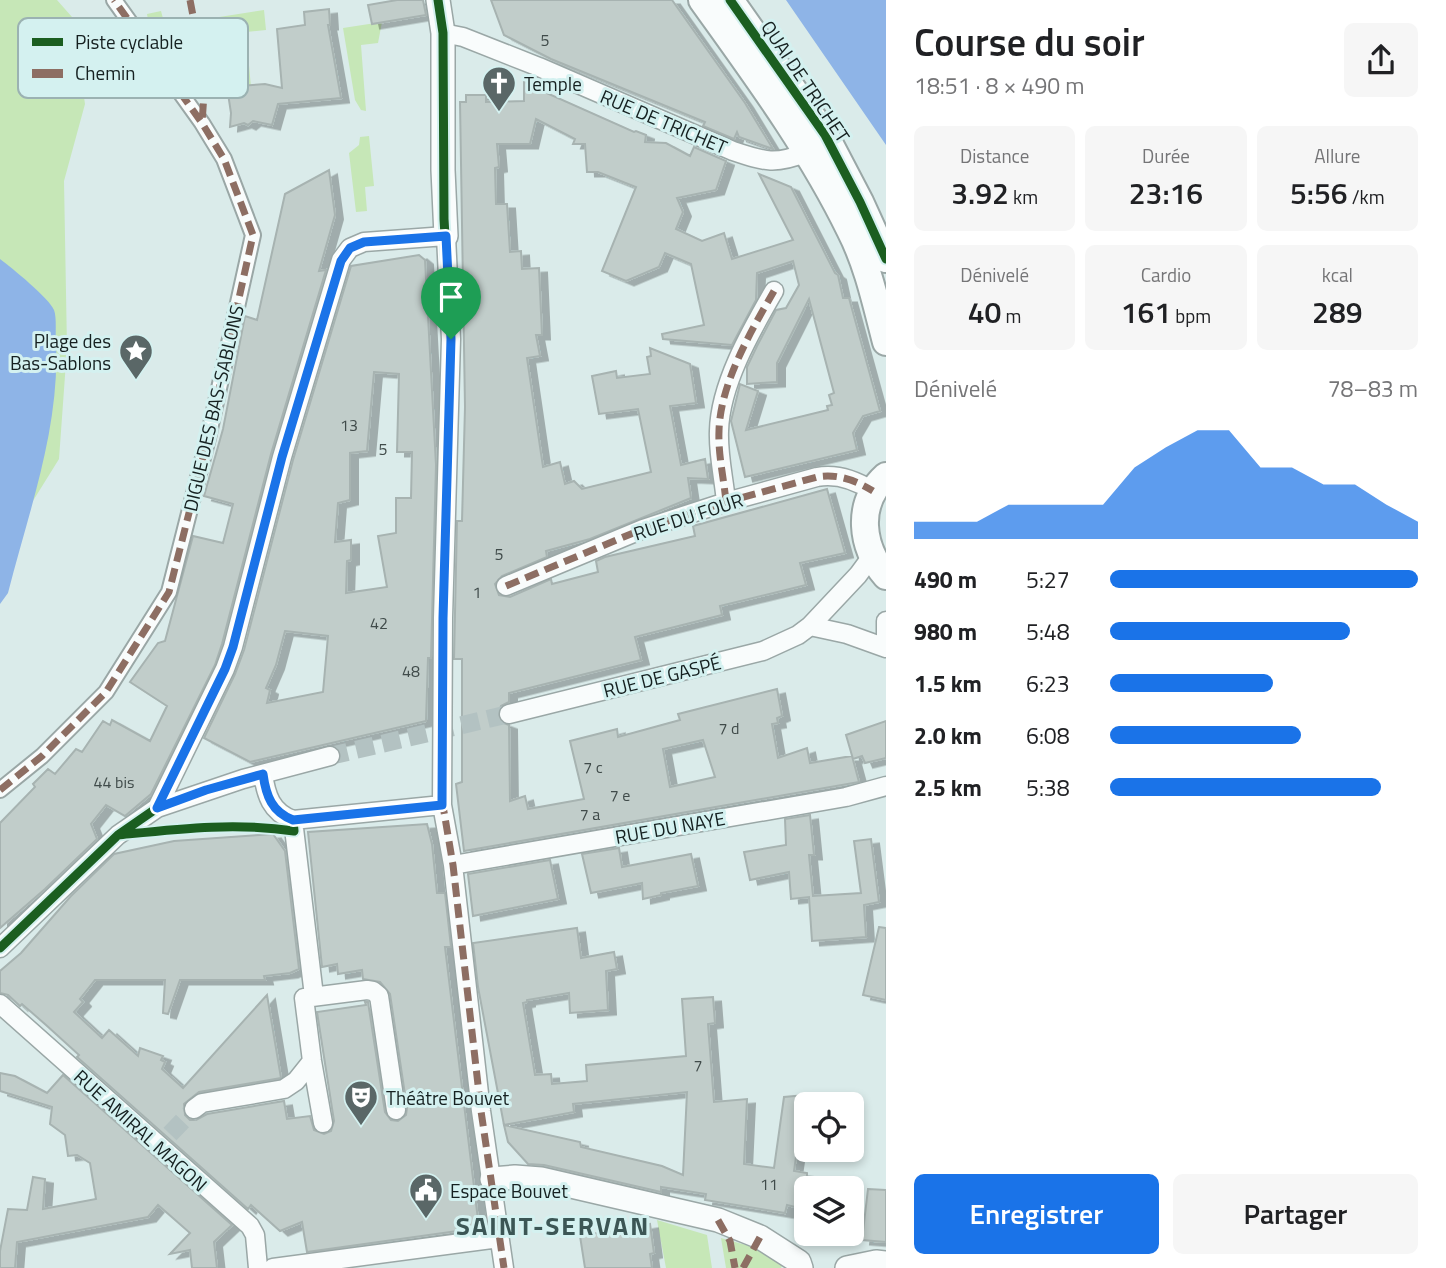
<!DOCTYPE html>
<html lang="fr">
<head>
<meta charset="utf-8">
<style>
  :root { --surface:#fff; --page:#f6f6f6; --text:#202124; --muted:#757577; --accent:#1a73e8 }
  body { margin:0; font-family:"Titillium Web",sans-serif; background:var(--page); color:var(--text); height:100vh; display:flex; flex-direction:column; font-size:26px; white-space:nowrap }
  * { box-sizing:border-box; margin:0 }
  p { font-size:23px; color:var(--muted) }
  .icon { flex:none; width:38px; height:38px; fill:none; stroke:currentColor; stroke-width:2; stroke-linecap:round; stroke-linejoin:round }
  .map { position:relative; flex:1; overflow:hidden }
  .sheet { display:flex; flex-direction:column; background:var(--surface); width:560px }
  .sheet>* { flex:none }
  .fabs { position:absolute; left:794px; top:1092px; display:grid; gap:14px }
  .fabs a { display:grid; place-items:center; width:70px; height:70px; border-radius:10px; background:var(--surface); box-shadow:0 4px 10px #0003; font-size:35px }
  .pin { position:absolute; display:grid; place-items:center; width:60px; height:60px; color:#fff; margin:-72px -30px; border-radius:50% 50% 50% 0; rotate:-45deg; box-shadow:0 0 7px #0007 }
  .pin .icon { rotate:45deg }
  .round { display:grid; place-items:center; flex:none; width:74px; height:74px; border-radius:10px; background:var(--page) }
  .summary { display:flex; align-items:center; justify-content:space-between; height:119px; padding:0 28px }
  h1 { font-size:38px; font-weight:600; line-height:52px }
  .metrics { display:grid; grid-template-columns:repeat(3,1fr); gap:10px; height:119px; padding:7px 28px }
  .metrics div { display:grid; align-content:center; border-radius:10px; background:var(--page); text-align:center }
  .metrics b { font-size:30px; font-weight:600 }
  .metrics small { font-size:19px; font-weight:400 }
  .metrics p { font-size:19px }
  .chart { height:196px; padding:14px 28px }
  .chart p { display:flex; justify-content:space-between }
  .chart svg { width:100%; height:126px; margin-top:7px; fill:var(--accent); opacity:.7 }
  .primary-button { display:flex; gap:14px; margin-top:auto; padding:14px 28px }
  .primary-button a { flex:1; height:80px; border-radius:10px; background:var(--accent); color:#fff; font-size:28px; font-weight:600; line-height:80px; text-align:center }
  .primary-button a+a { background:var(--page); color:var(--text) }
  ul { padding:0 28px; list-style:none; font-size:23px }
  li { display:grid; grid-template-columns:112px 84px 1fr; align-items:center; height:52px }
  li i { height:18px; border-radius:9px; background:var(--accent) }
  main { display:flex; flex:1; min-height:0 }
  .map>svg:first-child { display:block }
  .green { fill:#c6e7b7 }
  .water { fill:#8eb4e7 }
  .building { fill:#c1cdca; stroke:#a7b3b1; stroke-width:2; fill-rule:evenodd; filter:url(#shadow) }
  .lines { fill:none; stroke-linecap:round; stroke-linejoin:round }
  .minor-tunnel { stroke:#b3c2c2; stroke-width:18; stroke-dasharray:18 9; stroke-linecap:butt }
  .pedestrian-casing { stroke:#9aa7a6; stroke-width:18 }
  .minor-casing { stroke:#9aa7a6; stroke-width:21 }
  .tertiary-casing { stroke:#9aa7a6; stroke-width:26 }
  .secondary-casing { stroke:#9aa7a6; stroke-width:30 }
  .pedestrian { stroke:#f9fcfc; stroke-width:14 }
  .minor { stroke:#f9fcfc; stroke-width:18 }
  .tertiary { stroke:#f9fcfc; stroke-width:23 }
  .secondary { stroke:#f9fcfc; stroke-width:26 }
  .quiet { stroke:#8d6e63; stroke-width:7; stroke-dasharray:14 7; stroke-linecap:butt }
  .cycleway-casing { stroke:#d4f1f0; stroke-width:13 }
  .cycleway { stroke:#1b5e20; stroke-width:9 }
  .route-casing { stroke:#fff; stroke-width:14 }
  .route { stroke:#1a73e8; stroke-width:9 }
  .labels { text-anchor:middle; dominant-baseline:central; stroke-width:6; stroke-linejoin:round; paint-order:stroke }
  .number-label { font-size:16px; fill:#404b4a }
  .street-label { font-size:19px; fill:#152020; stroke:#d4f1f0 }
  .poi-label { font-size:19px; fill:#152020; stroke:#d4f1f0; text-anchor:start }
  .district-label { font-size:26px; font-weight:bold; letter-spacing:2px; fill:#3c5655; stroke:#d4f1f0 }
  .key { fill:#d4f1f0; stroke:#9bb2b2; stroke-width:2 }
  .key-label { font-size:19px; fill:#152020 }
</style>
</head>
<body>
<main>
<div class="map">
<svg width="886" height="1268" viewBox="0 0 886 1268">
  <defs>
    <filter id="shadow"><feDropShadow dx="8" dy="4.5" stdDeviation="0" flood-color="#0004"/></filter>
  </defs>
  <rect width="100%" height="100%" fill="#daebea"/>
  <path class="green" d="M0,0H57L72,17L85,104L64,181L67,348L59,459L0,554Z
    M264,10L266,30L246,32L251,87L229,97L214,98L200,20Z
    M161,11L165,26L188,22L198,76L178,80L168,41L152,44L147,14Z
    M382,22L378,43L361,45L366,111L361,110L355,100L343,28Z
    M369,136L374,186L365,187L367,211L356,212L349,153L359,145L360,137Z
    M657,1220L707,1235L712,1268H666Z
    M721,1238L778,1254L783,1264L781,1268H726Z"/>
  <path class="water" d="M786,0H886V145Z
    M0,259C12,268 49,298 54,310C57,318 55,334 56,342C60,429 29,510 8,593L0,604Z"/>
  <path class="building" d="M397,0H423L426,15L372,24L368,5Z
    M491,0H672L745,103L773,149L739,137L737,132L734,139L703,126L705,122L551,59L504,35Z
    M329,9L330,25H328L341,98L278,104L272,125L253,121L248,125L244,123L230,127L231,113L227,87L265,84L282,88L277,29L305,25L304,12Z
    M524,82L543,88L542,91L634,132L636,131L646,135L645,142L666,143L690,156L694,147L726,161L716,190L677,198L683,212L676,229L702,241L724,233L732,259L793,240L759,174L791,187L835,273L838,275L843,298H849L880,411L863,416L853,433L857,450L745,477L731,421L740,384L758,391L746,430L828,410L827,406L832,405L829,395L834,393L809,299L777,363V382L747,384V367L757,346L776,310L786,308L799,285L793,261L757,273L756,300L732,345L663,339L662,334L704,325L691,264L665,253L659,267L626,281L602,271L636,187L598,172H587L585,144H573L575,139L536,119L530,144H497L499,167L495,168L496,204H507L510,252L521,251L522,269L539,268L542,335H536L540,356L527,358L543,467L560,462L565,484L574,481L582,489L651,472L638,409L599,414L592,376L616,371L617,378L650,374L647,357L651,356L650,348L690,364L696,403L670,406L681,465L705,459L708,479L688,478L691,498L590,539L546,551L547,557L502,576L495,584L499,595L510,597L551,579L552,584L598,572L596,561L605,557L695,536L693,526L827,489L845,553L800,563L806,585L720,606L722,615L635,637L641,660L509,693V702L501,706L498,716L501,722L509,725L510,801L525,796L528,809L584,799L570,741L617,729L618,737L680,720L678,714L777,689L782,716L777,718L778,723L772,724L778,758L807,748L810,763L852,756L859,782L464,851L456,784L462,782V659H454L457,521H462L465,407L460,102H466V95H486V102L524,101ZM703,740L715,777L670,787L663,749Z
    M329,170L335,215L319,271L326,270L271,454L222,644L215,665L151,794L125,816L106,805L91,824L97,839L45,889L0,928V823L35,787L33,784L48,769L55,774L76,749L82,752L103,721L110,725L112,720L150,741L167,706L130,682L158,643L165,641L193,536L223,543L233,504L204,496L223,429L245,316L257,320L285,194Z
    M419,255L425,260L436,465L431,658H428L426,721L250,762L204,738L235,674L244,650L293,460L351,266ZM374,372L399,374L397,452H412L411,498H396V533L378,536L387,587L346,593L347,561L351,560V540L335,542L338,503L350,500V453L367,451ZM285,631L328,636L323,692L267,703L270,690L266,688L276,665Z
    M886,721V758L865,763L862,756L853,759L846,735Z
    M810,815L814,855H809L813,896L861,893L854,841L871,839L879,902L864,905L866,937L812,941L809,897L791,899L789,872L750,880L744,852L786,845L785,819Z
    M427,824L432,844L437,893H445L451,947H445L479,1228L307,1252L302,1222L280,1231L251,1205L248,1209L77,1057L79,1055L46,1025L22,1004L20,1006L8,995L0,993V971L21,953L71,896L114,854L174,841L273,834L285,851L299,969L290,973L264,976L265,980H180L168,1014L163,1013L165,980H95L80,999L83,1002L74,1012L102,1038L109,1030L138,1056L140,1048L163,1056L161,1060L165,1062L162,1069L183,1088L267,995L281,1078L199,1092L184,1104L185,1115L190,1120H196L207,1114L284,1101L287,1119L310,1116L314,1130L324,1134L331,1131L334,1121L317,1012L366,1005L365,1002H368L385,1112L391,1120L398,1121L406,1115L407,1108L390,994L380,982L363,979L362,970L338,974L337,964L322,967L308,832Z
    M619,848L622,867L691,854L698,886L661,893V895L643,899L642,883L591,893L582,854Z
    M550,860L558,899L473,916L468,874Z
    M879,927L886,928V1000L863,995Z
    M577,928L581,958L614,952L617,969L606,971L608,1010L570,1013L569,993L527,1000V1002L523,1003L535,1075L551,1074L552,1084L587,1081L586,1065L686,1056L682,999L713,997L715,1023L708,1024L714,1102L747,1099L744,1164L774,1168L784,1097L805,1095L794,1171L807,1173V1210L787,1205L785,1213L705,1200L706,1194L661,1187V1192L544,1165L528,1164L508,1142L504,1125L580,1142L581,1147L662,1166L683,1175L687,1092L573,1104L574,1112L504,1125L478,987L473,943Z
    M0,1073L15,1076L47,1093L63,1075L232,1225L214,1242L217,1268H192L190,1250L170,1254L190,1233L158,1205L148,1217L17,1242L15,1268H0V1251L8,1209L27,1210L33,1177L45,1179L43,1209L96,1199L90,1163L77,1155L68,1156L65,1135L50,1124L52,1107L0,1091Z
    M868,1189L886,1190V1242L862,1240Z
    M650,1224L654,1253L650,1254L652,1268H585L580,1236Z"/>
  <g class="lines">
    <path class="minor-tunnel" d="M330,756L509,714
      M170,1134L194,1109"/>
    <g class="pedestrian-casing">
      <path id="pedestrian" d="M0,790L42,756L106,692L169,592L208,438L253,235L224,159L202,123L114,0"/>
    </g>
    <g class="minor-casing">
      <path id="minor" d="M443,33L463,37L539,67L733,151C766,162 775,165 808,152
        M726,502C724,479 718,455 719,431C720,384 751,331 774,291
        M506,586L643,529L726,502L817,477C837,473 857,481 873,491
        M886,621V642
        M810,626L847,634L886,648
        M509,714L763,651L798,635L810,626L858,575L872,556
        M263,774C266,795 271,812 293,820L442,805
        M157,808L225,669L233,647L282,457L341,260L350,248L364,242L446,236L451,339L443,618L442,805L453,865L481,1111L504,1268
        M293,820L314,996
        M453,865L846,797L886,786
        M0,948L118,835L157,808L243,779L330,756
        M0,1004L250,1226L255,1235L258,1268
        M194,1109L202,1103L284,1089L296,1081L312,1061
        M323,1123L312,1061L304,998L367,990L373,991L379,996L396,1110
        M273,1268L499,1238"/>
    </g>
    <g class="tertiary-casing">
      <path id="tertiary" d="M438,0L443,33V170L446,236
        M492,1179L515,1177L541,1179L718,1220L760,1237L799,1262L801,1268
        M847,1268L876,1262L886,1263"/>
    </g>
    <g class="secondary-casing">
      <path id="secondary" d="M702,0C755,74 810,148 850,230C868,265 876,304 886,342
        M730,0L825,135L860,202L886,259
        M886,476C855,504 861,547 886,576"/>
    </g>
    <use href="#pedestrian" class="pedestrian"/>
    <use href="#minor" class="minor"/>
    <use href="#tertiary" class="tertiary"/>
    <use href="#secondary" class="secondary"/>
    <path class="quiet" d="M190,0L205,79L202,123
      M726,502C724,479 718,455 719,431C720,384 751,331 774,291
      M506,586L643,529L726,502L817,477C837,473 857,481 873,491
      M0,790L42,756L106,692L169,592L208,438L253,235L224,159L202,123L114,0
      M442,800L453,865L481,1111L504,1268
      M718,1220L730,1241L735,1268
      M743,1268L760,1237"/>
    <g class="cycleway-casing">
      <path id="cycleway" d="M730,0L825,135L860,202L886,259
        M118,835C177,829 235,822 294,831L293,820L442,805L443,618L451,339L444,219L443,33L438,0
        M0,948L118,835L157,808L225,669L233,647L282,457L341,260L350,248L364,242L446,236"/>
    </g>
    <use href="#cycleway" class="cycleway"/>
  </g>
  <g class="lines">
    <g class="route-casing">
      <path id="route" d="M446,236L451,339L443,618L442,805L293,820C272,812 266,796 263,774L206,790L157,808L225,669L233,647L282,457L341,261L350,248L364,242Z"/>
    </g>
    <use href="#route" class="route"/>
  </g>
  <defs>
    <g id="church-pin" transform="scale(1.75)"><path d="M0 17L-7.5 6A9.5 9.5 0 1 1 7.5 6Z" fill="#5a6767" stroke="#d4f1f0"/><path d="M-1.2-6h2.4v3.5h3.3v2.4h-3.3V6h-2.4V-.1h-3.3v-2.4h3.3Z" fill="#fff"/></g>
    <g id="sight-pin" transform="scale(1.75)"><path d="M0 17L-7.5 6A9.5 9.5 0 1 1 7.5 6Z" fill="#5a6767" stroke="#d4f1f0"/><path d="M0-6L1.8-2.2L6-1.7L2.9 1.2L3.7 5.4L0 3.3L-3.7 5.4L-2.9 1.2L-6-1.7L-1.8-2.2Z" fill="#fff"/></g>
    <g id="theatre-pin" transform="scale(1.75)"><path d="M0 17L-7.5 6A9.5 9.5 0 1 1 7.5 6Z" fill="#5a6767" stroke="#d4f1f0"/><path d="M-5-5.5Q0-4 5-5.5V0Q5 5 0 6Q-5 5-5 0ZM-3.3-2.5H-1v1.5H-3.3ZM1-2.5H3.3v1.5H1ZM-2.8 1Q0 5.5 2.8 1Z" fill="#fff"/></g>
    <g id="civic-pin" transform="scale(1.75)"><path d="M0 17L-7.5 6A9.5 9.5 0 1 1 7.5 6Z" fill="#5a6767" stroke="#d4f1f0"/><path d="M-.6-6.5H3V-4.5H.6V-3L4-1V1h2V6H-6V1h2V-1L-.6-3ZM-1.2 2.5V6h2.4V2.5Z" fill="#fff"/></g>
  </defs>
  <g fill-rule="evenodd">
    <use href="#church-pin" x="499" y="83"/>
    <use href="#sight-pin" x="136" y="351"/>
    <use href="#theatre-pin" x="361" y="1097"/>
    <use href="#civic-pin" x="426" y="1190"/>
  </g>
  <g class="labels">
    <g class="number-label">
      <text x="545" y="40">5</text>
      <text x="349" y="425">13</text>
      <text x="383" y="449">5</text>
      <text x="499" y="554">5</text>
      <text x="477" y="592">1</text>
      <text x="379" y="623">42</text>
      <text x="411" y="671">48</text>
      <text x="729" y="728">7 d</text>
      <text x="593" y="767">7 c</text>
      <text x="114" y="782">44 bis</text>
      <text x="620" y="795">7 e</text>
      <text x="590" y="814">7 a</text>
      <text x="698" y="1065">7</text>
      <text x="769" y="1184">11</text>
    </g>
    <g class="street-label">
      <text transform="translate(806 81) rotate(56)">QUAI DE TRICHET</text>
      <text transform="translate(664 121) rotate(23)">RUE DE TRICHET</text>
      <text transform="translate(213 408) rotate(-77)">DIGUE DES BAS-SABLONS</text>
      <text transform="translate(688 516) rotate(-18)">RUE DU FOUR</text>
      <text transform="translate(662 676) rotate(-14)">RUE DE GASPÉ</text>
      <text transform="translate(670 827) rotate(-10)">RUE DU NAYE</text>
      <text transform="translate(141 1130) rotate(42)">RUE AMIRAL MAGON</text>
    </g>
    <g class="poi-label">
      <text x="524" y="83">Temple</text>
      <text x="111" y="340" text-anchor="end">Plage des<tspan x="111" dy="22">Bas-Sablons</tspan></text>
      <text x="386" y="1097">Théâtre Bouvet</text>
      <text x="450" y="1190">Espace Bouvet</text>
    </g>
    <g class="district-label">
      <text x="553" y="1225">SAINT-SERVAN</text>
    </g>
  </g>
  <rect x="18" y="18" width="230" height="80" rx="10" class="key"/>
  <rect x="32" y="38" width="31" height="8" fill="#1b5e20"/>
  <rect x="32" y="69" width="31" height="9" fill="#8d6e63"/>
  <g class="key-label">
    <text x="75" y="49">Piste cyclable</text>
    <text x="75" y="80">Chemin</text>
  </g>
</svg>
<div class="fabs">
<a><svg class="icon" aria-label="locate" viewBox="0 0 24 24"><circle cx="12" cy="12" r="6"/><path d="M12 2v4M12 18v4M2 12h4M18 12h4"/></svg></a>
<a><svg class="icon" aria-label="layers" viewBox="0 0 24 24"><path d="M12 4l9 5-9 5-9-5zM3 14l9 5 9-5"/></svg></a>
</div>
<div class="pin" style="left:451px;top:339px;background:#1e9e55"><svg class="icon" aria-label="arrive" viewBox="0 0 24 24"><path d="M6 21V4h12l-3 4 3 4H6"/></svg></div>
</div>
<section class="sheet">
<div class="summary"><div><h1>Course du soir</h1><p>18:51 · 8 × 490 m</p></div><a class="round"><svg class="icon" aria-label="share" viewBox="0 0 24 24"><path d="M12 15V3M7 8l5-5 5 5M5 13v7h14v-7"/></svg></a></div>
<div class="metrics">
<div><p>Distance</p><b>3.92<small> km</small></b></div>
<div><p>Durée</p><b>23:16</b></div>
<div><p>Allure</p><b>5:56<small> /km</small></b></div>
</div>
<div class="metrics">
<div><p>Dénivelé</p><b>40<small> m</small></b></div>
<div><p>Cardio</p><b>161<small> bpm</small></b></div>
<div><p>kcal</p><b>289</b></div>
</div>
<div class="chart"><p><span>Dénivelé</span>78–83 m</p>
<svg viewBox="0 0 160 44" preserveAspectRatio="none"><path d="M0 44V38L10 38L20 38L30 32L40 32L50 32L60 32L70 19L80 12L90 6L100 6L110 19L120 19L130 25L140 25L150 32L160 38V44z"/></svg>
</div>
<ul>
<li><b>490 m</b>5:27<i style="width:100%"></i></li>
<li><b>980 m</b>5:48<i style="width:78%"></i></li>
<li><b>1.5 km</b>6:23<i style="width:53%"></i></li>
<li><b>2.0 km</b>6:08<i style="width:62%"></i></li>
<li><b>2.5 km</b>5:38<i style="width:88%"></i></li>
</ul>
<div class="primary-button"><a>Enregistrer</a><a>Partager</a></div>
</section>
</main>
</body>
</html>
